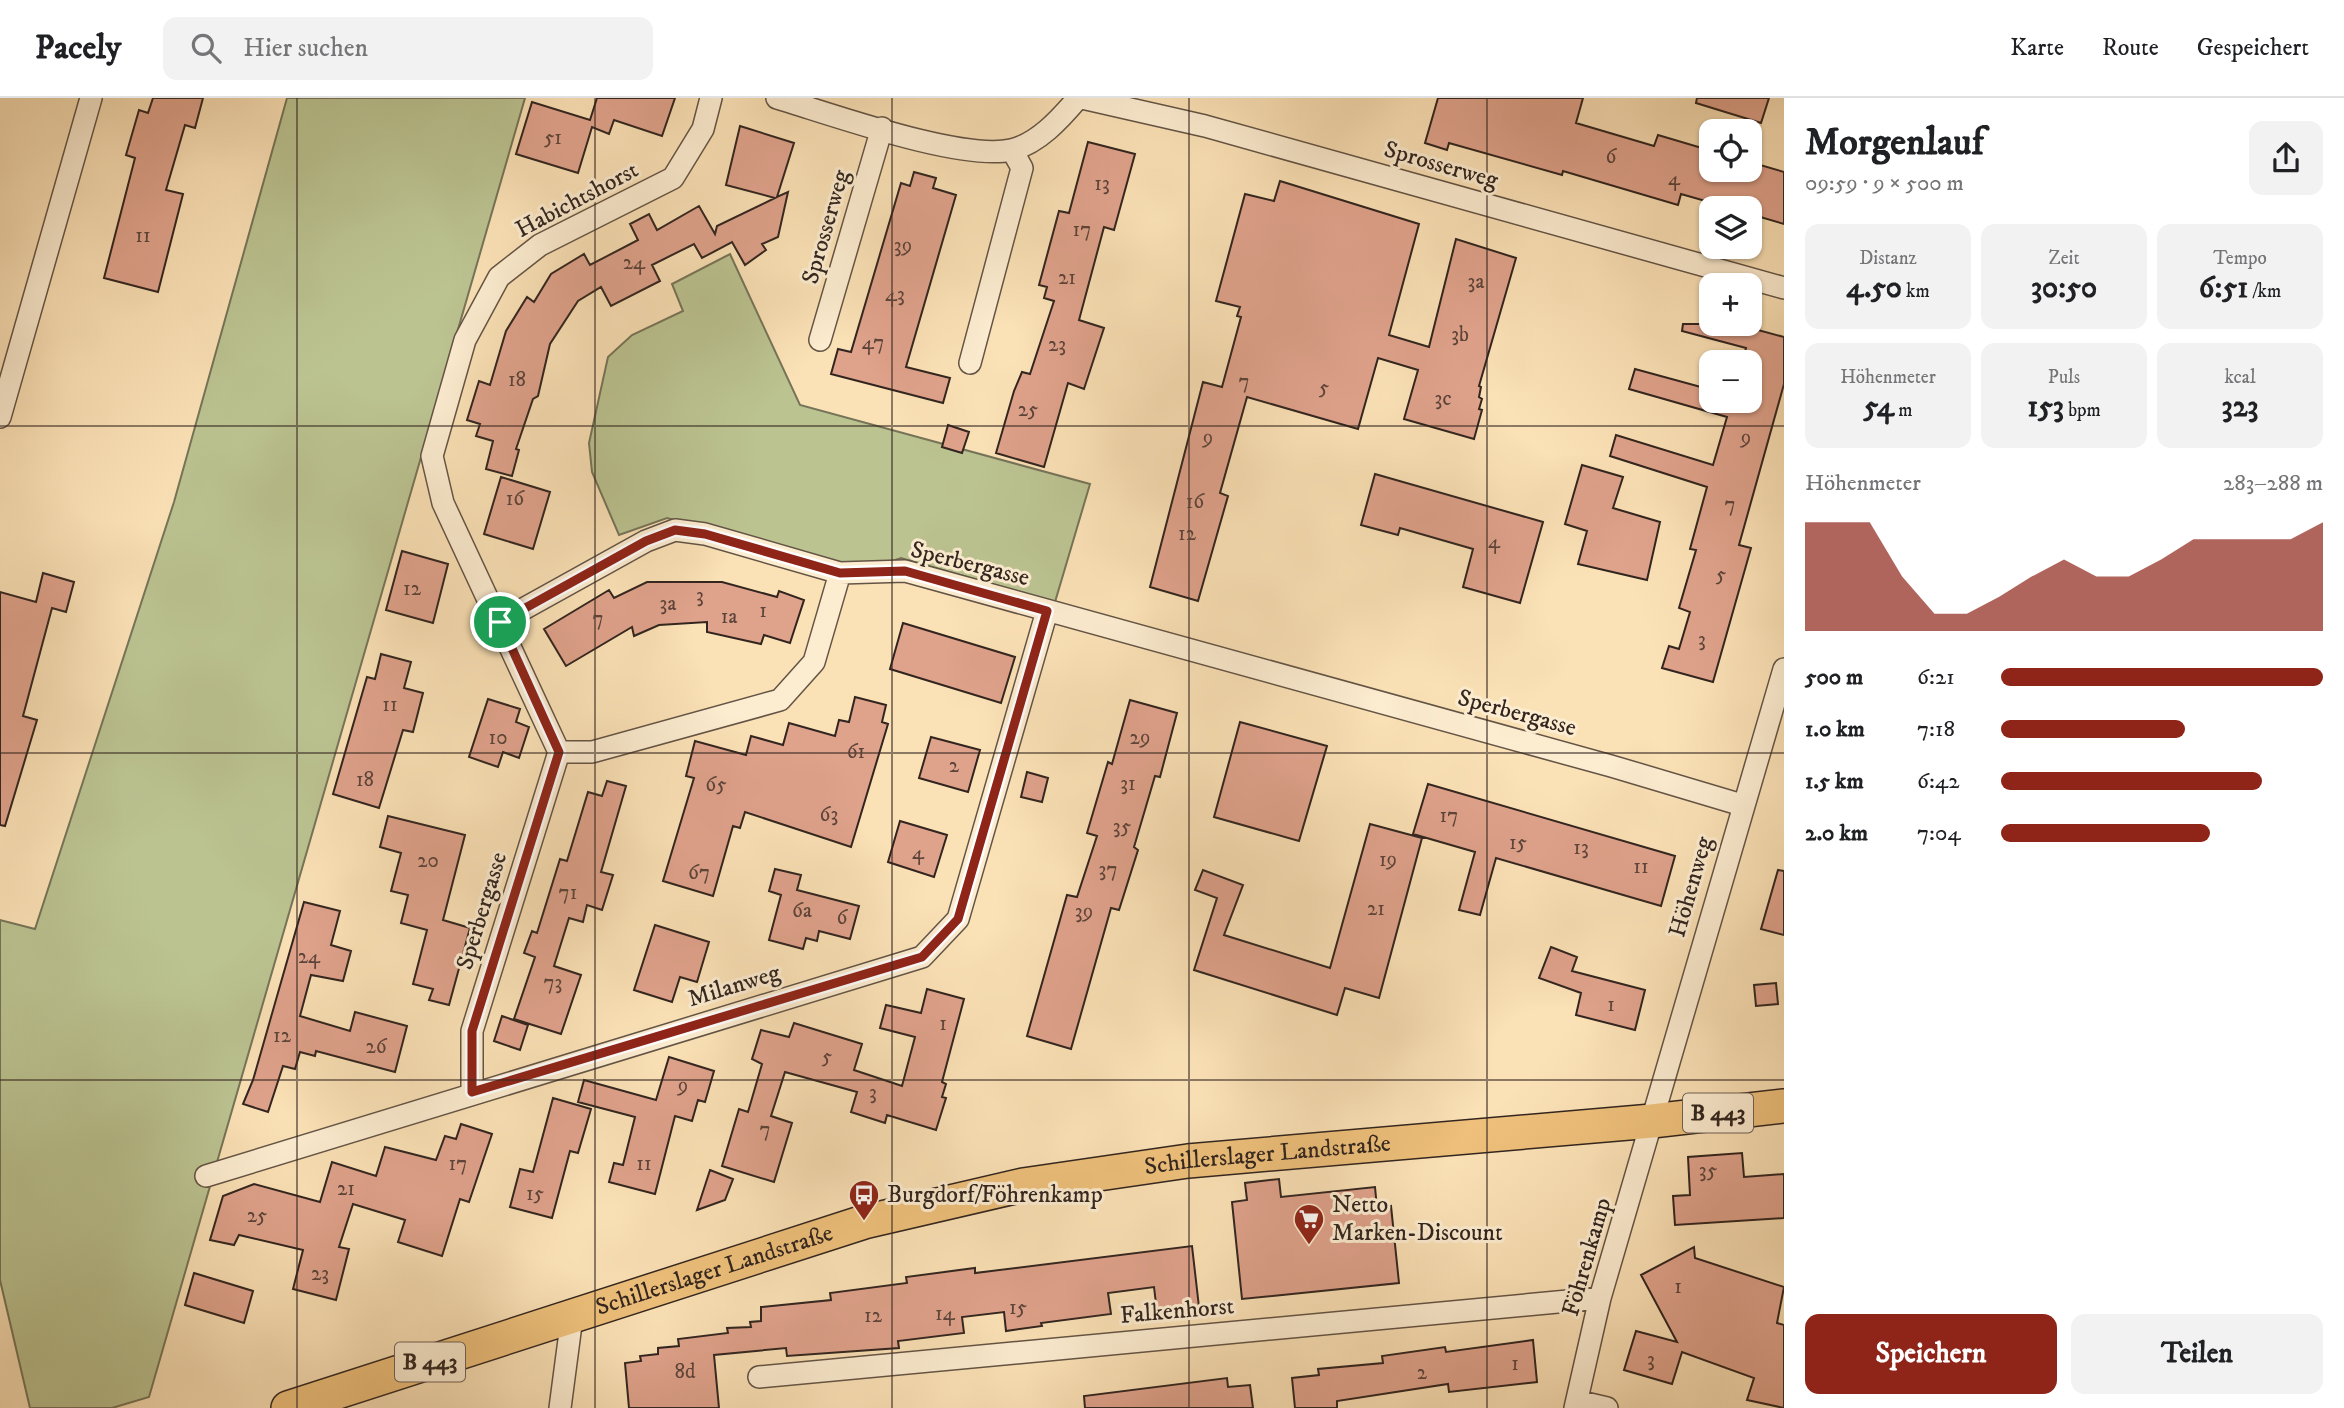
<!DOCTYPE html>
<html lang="de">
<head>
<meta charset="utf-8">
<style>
  :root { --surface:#fff; --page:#f2f2f2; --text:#202124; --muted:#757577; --line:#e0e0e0; --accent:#8f2418 }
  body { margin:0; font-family:"IM FELL DW Pica",serif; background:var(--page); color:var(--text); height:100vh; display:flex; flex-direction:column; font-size:26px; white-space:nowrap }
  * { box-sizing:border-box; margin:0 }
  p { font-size:23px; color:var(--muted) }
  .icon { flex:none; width:38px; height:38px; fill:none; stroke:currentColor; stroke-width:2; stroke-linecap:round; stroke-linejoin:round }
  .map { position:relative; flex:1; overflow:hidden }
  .side { display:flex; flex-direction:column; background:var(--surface); width:560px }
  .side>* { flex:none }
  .buttons { position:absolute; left:1699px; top:21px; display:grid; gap:14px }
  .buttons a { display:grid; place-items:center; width:63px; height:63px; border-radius:14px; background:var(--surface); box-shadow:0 2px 5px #0004; font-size:35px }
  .pin { position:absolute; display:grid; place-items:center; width:60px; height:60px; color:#fff; margin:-30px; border:4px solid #fff; border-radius:50%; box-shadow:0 2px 7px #0007 }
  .round { display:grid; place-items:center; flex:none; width:74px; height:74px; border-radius:14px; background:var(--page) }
  .summary { display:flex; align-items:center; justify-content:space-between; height:119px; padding:0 21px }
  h1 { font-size:38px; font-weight:800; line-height:52px }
  .stats { display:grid; grid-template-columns:repeat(3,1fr); gap:10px; height:119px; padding:7px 21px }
  .stats div { display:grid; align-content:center; border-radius:14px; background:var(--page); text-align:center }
  .stats b { font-size:30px; font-weight:800 }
  .stats small { font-size:19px; font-weight:400 }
  .stats p { font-size:19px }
  .chart { height:196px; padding:14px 21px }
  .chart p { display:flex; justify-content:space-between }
  .chart svg { width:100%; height:126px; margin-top:7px; fill:var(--accent); opacity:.7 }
  .primary-button { display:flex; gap:14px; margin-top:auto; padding:14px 21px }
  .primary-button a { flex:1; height:80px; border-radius:14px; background:var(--accent); color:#fff; font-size:28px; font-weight:800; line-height:80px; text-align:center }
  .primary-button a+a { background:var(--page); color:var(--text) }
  ul { padding:0 21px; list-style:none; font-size:23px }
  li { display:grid; grid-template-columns:112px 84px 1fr; align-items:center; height:52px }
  li i { height:18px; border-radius:9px; background:var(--accent) }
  header { display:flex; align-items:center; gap:42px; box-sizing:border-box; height:98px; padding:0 35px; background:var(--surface); border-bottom:2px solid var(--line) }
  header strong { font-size:33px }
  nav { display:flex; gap:38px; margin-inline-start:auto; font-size:24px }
  .search { width:490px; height:63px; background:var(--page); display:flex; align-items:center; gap:18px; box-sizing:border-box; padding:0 24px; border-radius:14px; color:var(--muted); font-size:26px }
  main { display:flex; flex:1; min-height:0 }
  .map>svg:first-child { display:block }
  .green { fill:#bbc391; stroke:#767458; stroke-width:2 }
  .building { fill:#dfa28b; stroke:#32251f; stroke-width:2 }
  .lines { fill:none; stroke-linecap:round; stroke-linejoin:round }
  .street-casing { stroke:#645445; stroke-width:24 }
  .primary-casing { stroke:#32251f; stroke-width:36 }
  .street { stroke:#fcecd0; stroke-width:21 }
  .primary { stroke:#eec07b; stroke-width:33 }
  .route-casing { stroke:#fff; stroke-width:14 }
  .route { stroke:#8f2418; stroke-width:9 }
  .grid { fill:none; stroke:#32251f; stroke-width:2; stroke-opacity:0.55 }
  .labels { text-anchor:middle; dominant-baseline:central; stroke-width:6; stroke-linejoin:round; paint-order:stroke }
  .number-label { font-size:21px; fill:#5d443a }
  .shield { fill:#fcecd0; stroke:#6f6154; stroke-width:2 }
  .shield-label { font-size:23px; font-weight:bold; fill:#32251f }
  .street-label { font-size:24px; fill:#32251f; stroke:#fcecd0 }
  .poi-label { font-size:24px; fill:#32251f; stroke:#fcecd0; text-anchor:start }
</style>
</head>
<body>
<header>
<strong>Pacely</strong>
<div class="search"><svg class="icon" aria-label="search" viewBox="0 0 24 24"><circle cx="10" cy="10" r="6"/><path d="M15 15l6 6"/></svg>Hier suchen</div>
<nav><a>Karte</a><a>Route</a><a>Gespeichert</a></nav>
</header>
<main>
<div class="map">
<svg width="1784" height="1310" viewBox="0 0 1784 1310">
  <rect width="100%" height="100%" fill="#fbe1b6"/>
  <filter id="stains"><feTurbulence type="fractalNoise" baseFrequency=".00286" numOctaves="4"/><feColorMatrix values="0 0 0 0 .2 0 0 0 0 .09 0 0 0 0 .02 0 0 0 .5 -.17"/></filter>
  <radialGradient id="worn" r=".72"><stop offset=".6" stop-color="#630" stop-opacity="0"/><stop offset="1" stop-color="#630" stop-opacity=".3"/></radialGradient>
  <path class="green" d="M287,0H525L149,1299L112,1310H30L0,1182V822L35,831L174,404Z
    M730,156L800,307L1090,386L1055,504L901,460L875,469L838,464L667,420L619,437L592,374L589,345L608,259L632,237L683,213L672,186Z"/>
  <path class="building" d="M153,0H203L195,30L185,27L166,92L183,96L158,194L104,180L135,60L126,57L139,12L148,15Z
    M597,0H675L662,38L614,22L609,36L592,29L578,75L516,56L532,4L590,22Z
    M1438,0H1583L1576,25L1654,48L1658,37L1712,53V72H1750V64L1784,74V126L1750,116V110H1730L1681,96L1678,107L1563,73L1562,77L1449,45L1447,52L1425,45Z
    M1697,0H1769L1761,25L1696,5Z
    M740,28L794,45L777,99L788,94L778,139L762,146L766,152L745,167L732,144L702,160L694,146L652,167L660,183L611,208L601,189L578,203L550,246L538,298L533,301L516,351L519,352L512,378L486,371L493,343L476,338L480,326L467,322L479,283L490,287L506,233L527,199L534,204L551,176L584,156L590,167L638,142L630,126L649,116L657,132L699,108L715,136L717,128L775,100L726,87Z
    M1088,44L1135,56L1114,132L1104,129L1079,222L1104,230L1084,291L1068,285L1044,369L996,355L1014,293L1022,274L1030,276L1054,203L1044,200L1047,189L1039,187L1059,113L1069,115Z
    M914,74L936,80L933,90L956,97L906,269L950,280L943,305L831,276L838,251L851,254L901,85L910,88Z
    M1280,83L1419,126L1389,237L1429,249L1456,141L1516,160L1479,288L1481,289L1479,299L1482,301L1479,311L1482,312L1474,341L1404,321L1418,272L1378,260L1358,331L1247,299L1220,395L1228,398L1198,503L1150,489L1203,284L1222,289L1241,219L1237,218L1240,209L1216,203L1245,96L1274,103Z
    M1683,226H1736L1784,239V286L1739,447L1751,450L1713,584L1662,570L1669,548L1679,551L1690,514L1679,510L1696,452L1690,451L1707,389L1610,358L1616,337L1713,367L1727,319L1629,291L1635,271L1712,292V303H1750V264H1742L1746,250L1682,233Z
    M948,327L969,334L962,355L942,349Z
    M1582,367L1623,379L1613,410L1660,424L1647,482L1578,466L1587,433L1565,426Z
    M1375,376L1543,424L1520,505L1463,489L1473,451L1400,430L1398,437L1361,427Z
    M501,379L550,394L533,451L484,436Z
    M402,453L448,466L433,525L386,512Z
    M43,475L74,484L66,514L52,510L23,618L37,622L5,728L0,727V494L36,504Z
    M647,484H722L777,499L779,493L804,502L790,545L764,537L761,546L707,534V524L659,527L634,538L632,529L566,568L544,531L609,492L614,500Z
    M903,525L1015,559L1001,605L890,571Z
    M381,556L411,564L404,590L423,595L413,634L403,632L379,710L333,696L367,579L375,581Z
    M855,599L886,607L882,624L888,626L851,749L745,714L740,730L733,728L713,798L663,783L694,680L686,678L695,643L746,657L751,638L783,647L789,625L835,638L839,622L849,624Z
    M488,601L520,611L516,624L529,629L519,660L503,654L498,669L469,659Z
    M1130,602L1177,615L1160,679L1155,678L1134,749L1138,752L1119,812L1111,810L1071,951L1027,938L1067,797L1077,799L1097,738L1087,735L1108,664L1112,666Z
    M1240,624L1327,648L1299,743L1214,719Z
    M931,639L980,652L968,694L919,680Z
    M1027,674L1048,680L1042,704L1021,699Z
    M607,683L626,688L601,774L613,777L602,812L587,807L583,824L569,820L554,868L581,877L561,936L514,921L535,859L524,855L532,833L537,835L560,761L567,763L588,694L602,698Z
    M1428,686L1675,758L1661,808L1496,760L1480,817L1459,812L1475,754L1413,736Z
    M388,718L465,737L443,822L470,830L449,907L429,902L433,891L413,886L427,832L401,825L408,797L391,793L401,755L380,749Z
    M900,723L947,737L934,779L888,764Z
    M1370,726L1422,740L1379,900L1345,890L1337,917L1194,872L1217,800L1195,792L1203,772L1243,787L1224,837L1330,870Z
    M775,771L801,777L797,792L859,808L850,841L819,833L817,843L806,840L803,851L769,842L781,797L769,793Z
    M1778,772L1784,773V837L1761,831Z
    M304,804L340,813L331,847L351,853L343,883L311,877L300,918L350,933L355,914L407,928L395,974L316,953L315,958L300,954L295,971L283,968L268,1014L243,1006L253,982Z
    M655,827L709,844L697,884L680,879L672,904L634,892Z
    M1551,849L1577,859L1572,873L1645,892L1635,932L1576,917L1581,895L1539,880Z
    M1776,885L1778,906L1756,908L1754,887Z
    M927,891L964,901L942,984L946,986L942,999L946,1000L936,1032L887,1017L885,1025L851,1014L857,994L785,974L771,1018L792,1025L774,1084L722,1068L739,1011L748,1014L762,966L752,961L761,932L789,939L794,925L862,946L854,972L902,988L915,939L880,930L886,907L921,915Z
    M502,918L528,927L520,952L494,943Z
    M669,959L714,973L705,1004L698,1002L692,1023L675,1018L655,1096L609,1084L614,1065L623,1067L635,1019L578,1004L584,982L656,1002Z
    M553,1000L591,1011L578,1055L570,1053L552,1120L510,1109L520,1071L533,1074Z
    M461,1026L492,1036L469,1104L460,1101L442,1158L398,1144L405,1122L353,1106L339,1149L349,1151L336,1202L293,1191L303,1152L239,1137L234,1147L210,1142L223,1098L254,1086L320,1104L332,1064L376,1078L385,1049L436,1062L445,1038L456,1041Z
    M1742,1055L1744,1079L1784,1076V1120L1675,1127L1673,1098L1690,1097L1688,1059Z
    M710,1072L733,1081L725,1102L697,1112Z
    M1279,1081L1281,1099L1375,1089L1377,1110L1391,1108L1399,1185L1242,1201L1232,1104L1247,1102L1245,1085Z
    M1192,1148L1199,1209L1157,1214L1154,1189L1108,1195L1111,1216L1041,1225L1042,1228L1006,1233L1004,1214L962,1219L964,1235L898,1243L899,1250L787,1258L786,1250L714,1257L719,1310H629L625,1265L641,1263L640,1258L658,1256V1250L679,1248L678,1241L728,1235L727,1230L751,1229L750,1224L761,1223V1209L831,1202L830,1195L907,1185L906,1179L975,1170V1175Z
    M1694,1149L1695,1160L1784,1189L1777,1225L1784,1227V1310L1747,1302L1754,1280L1682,1254L1672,1286L1624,1272L1636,1233L1677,1244L1641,1177Z
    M194,1175L253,1193L244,1225L185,1207Z
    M1533,1242L1537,1284L1449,1294L1448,1286L1337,1303V1310H1295L1292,1280L1319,1277L1318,1271L1383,1265L1382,1258L1445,1249L1446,1254Z
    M1227,1280L1228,1289L1250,1287L1253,1310H1085L1084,1298Z"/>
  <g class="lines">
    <g class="street-casing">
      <path id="street" d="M777,0C831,16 961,63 1011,52C1038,46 1061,20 1078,0
        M1082,0L1205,28L1784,190
        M820,242L882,30
        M970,265L1022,70L1012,52
        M0,319L91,0
        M500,524L646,443L675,432L705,436L840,475
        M559,654L443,405L432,358L465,242L499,179L540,147L673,80L703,31L711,0
        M472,994V933L559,654H592L780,602L814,564L840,475L905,473L1611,668L1742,707
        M206,1078L922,859L958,821L1047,513
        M759,1279L1600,1200
        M1577,1303L1607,1310
        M560,1310L572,1219
        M1575,1310L1600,1200L1784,571"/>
    </g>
    <g class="primary-casing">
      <g id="primary">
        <path id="s1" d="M288,1310L864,1124L1023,1087L1188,1063L1652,1023L1784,1008"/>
      </g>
    </g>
    <use href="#street" class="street"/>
    <use href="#primary" class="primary"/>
  </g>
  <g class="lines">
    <g class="route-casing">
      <path id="route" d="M675,432L705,436L840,475L905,473L1047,513L958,821L922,859L472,994V933L559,654L500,524L646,443Z"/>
    </g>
    <use href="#route" class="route"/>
  </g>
  <path class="grid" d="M297,0V1310M595,0V1310M892,0V1310M1189,0V1310M1487,0V1310M0,328H1784M0,655H1784M0,982H1784"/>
  <defs>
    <g id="bus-pin" transform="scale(1.575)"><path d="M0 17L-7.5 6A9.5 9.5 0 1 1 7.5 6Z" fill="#8f2418" stroke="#fcecd0"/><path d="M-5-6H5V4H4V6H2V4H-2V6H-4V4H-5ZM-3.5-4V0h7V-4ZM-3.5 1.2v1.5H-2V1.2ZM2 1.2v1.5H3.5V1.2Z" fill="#fff"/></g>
    <g id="supermarket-pin" transform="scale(1.575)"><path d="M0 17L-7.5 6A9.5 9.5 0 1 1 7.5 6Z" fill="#8f2418" stroke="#fcecd0"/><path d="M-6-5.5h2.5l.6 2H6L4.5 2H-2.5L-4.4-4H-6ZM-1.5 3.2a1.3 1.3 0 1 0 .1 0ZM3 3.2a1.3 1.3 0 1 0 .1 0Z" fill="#fff"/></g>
  </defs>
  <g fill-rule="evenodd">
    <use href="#bus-pin" x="864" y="1097"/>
    <use href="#supermarket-pin" x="1309" y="1121"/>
  </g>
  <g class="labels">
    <g class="number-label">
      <text x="553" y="40">51</text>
      <text x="1611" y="59">6</text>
      <text x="1674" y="81">4</text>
      <text x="1102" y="86">13</text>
      <text x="1082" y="132">17</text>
      <text x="143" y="138">11</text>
      <text x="903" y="148">39</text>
      <text x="634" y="165">24</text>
      <text x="1067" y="180">21</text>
      <text x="1476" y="184">3a</text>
      <text x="895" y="197">43</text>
      <text x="1460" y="237">3b</text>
      <text x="873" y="245">47</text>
      <text x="1057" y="247">23</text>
      <text x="517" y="282">18</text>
      <text x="1244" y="284">7</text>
      <text x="1324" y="290">5</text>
      <text x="1443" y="301">3c</text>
      <text x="1028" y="312">25</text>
      <text x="1208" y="340">9</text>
      <text x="1746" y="340">9</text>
      <text x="515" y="401">16</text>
      <text x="1195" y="404">16</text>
      <text x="1730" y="407">7</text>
      <text x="1187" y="436">12</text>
      <text x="1494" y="444">4</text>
      <text x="1721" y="477">5</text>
      <text x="412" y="491">12</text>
      <text x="700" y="498">3</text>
      <text x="668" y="506">3a</text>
      <text x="763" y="513">1</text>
      <text x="729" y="519">1a</text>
      <text x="598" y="521">7</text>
      <text x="1702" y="542">3</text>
      <text x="390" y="607">11</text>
      <text x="498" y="640">10</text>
      <text x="1140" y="640">29</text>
      <text x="856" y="654">61</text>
      <text x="954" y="668">2</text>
      <text x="365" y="682">18</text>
      <text x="1128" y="686">31</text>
      <text x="716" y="687">65</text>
      <text x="829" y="717">63</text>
      <text x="1449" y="718">17</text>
      <text x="1122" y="729">35</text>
      <text x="1518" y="745">15</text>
      <text x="1581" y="750">13</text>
      <text x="918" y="755">4</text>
      <text x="1388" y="762">19</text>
      <text x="428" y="763">20</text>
      <text x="1641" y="769">11</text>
      <text x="1108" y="772">37</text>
      <text x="699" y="775">67</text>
      <text x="568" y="795">71</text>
      <text x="1376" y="811">21</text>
      <text x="802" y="813">6a</text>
      <text x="1084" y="814">39</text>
      <text x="842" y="820">6</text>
      <text x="309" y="859">24</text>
      <text x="553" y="885">73</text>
      <text x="1611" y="907">1</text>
      <text x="943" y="926">1</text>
      <text x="282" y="938">12</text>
      <text x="376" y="949">26</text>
      <text x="827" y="959">5</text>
      <text x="683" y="988">9</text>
      <text x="873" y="995">3</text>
      <text x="765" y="1032">7</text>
      <text x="458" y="1066">17</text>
      <text x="644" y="1066">11</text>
      <text x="1708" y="1073">35</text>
      <text x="346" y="1091">21</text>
      <text x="535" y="1096">15</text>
      <text x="257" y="1118">25</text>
      <text x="320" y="1176">23</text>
      <text x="1678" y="1189">1</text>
      <text x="1018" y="1210">15</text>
      <text x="945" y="1216">14</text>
      <text x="873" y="1218">12</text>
      <text x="1651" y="1262">3</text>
      <text x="1515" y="1266">1</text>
      <text x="685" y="1274">8d</text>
      <text x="1422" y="1275">2</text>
    </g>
    <g class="shield">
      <rect x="1683" y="995.5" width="70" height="39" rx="5"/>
      <rect x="395" y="1244.5" width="70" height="39" rx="5"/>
    </g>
    <g class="shield-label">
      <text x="1718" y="1015">B 443</text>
      <text x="430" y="1264">B 443</text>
    </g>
    <g class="street-label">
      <text transform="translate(1441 67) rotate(16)">Sprosserweg</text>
      <text transform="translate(577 102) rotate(-28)">Habichtshorst</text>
      <text transform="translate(826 129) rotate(-74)">Sprosserweg</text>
      <text transform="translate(970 466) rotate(14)">Sperbergasse</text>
      <text transform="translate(1517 615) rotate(15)">Sperbergasse</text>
      <text transform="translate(1691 789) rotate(-74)">Höhenweg</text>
      <text transform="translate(482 813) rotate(-73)">Sperbergasse</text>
      <text transform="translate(734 888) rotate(-17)">Milanweg</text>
      <text stroke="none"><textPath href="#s1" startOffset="1015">Schillerslager Landstraße</textPath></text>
      <text transform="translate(1587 1159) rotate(-74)">Föhrenkamp</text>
      <text stroke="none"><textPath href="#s1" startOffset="448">Schillerslager Landstraße</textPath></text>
      <text transform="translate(1177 1213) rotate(-5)">Falkenhorst</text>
    </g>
    <g class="poi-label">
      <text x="887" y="1097">Burgdorf/Föhrenkamp</text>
      <text x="1332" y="1107">Netto<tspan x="1332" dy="28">Marken-Discount</tspan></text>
    </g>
  </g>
  <rect width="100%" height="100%" filter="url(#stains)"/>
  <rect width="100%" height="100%" fill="url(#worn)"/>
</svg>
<div class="buttons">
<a><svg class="icon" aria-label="locate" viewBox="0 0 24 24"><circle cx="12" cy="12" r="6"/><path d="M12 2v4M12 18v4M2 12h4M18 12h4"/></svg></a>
<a><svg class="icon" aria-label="layers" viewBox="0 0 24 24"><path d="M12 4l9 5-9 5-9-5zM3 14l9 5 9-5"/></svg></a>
<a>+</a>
<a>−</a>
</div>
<div class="pin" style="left:500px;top:524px;background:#1e9e55"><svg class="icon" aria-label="arrive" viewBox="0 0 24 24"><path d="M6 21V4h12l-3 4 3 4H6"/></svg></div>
</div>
<section class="side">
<div class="summary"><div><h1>Morgenlauf</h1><p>09:59 · 9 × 500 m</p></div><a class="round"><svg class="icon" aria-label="share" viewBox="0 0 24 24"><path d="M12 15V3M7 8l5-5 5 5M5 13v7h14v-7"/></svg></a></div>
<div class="stats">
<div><p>Distanz</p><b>4.50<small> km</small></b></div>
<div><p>Zeit</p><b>30:50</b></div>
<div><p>Tempo</p><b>6:51<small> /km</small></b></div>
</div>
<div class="stats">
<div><p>Höhenmeter</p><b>54<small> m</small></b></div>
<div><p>Puls</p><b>153<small> bpm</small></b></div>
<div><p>kcal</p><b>323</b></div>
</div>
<div class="chart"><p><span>Höhenmeter</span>283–288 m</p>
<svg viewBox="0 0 160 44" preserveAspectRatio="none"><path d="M0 44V6L10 6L20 6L30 25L40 38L50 38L60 32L70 25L80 19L90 25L100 25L110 19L120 12L130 12L140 12L150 12L160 6V44z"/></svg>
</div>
<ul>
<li><b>500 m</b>6:21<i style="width:100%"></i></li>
<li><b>1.0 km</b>7:18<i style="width:57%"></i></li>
<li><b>1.5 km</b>6:42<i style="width:81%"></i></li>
<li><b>2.0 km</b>7:04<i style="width:65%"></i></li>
</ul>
<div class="primary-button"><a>Speichern</a><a>Teilen</a></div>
</section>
</main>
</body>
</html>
